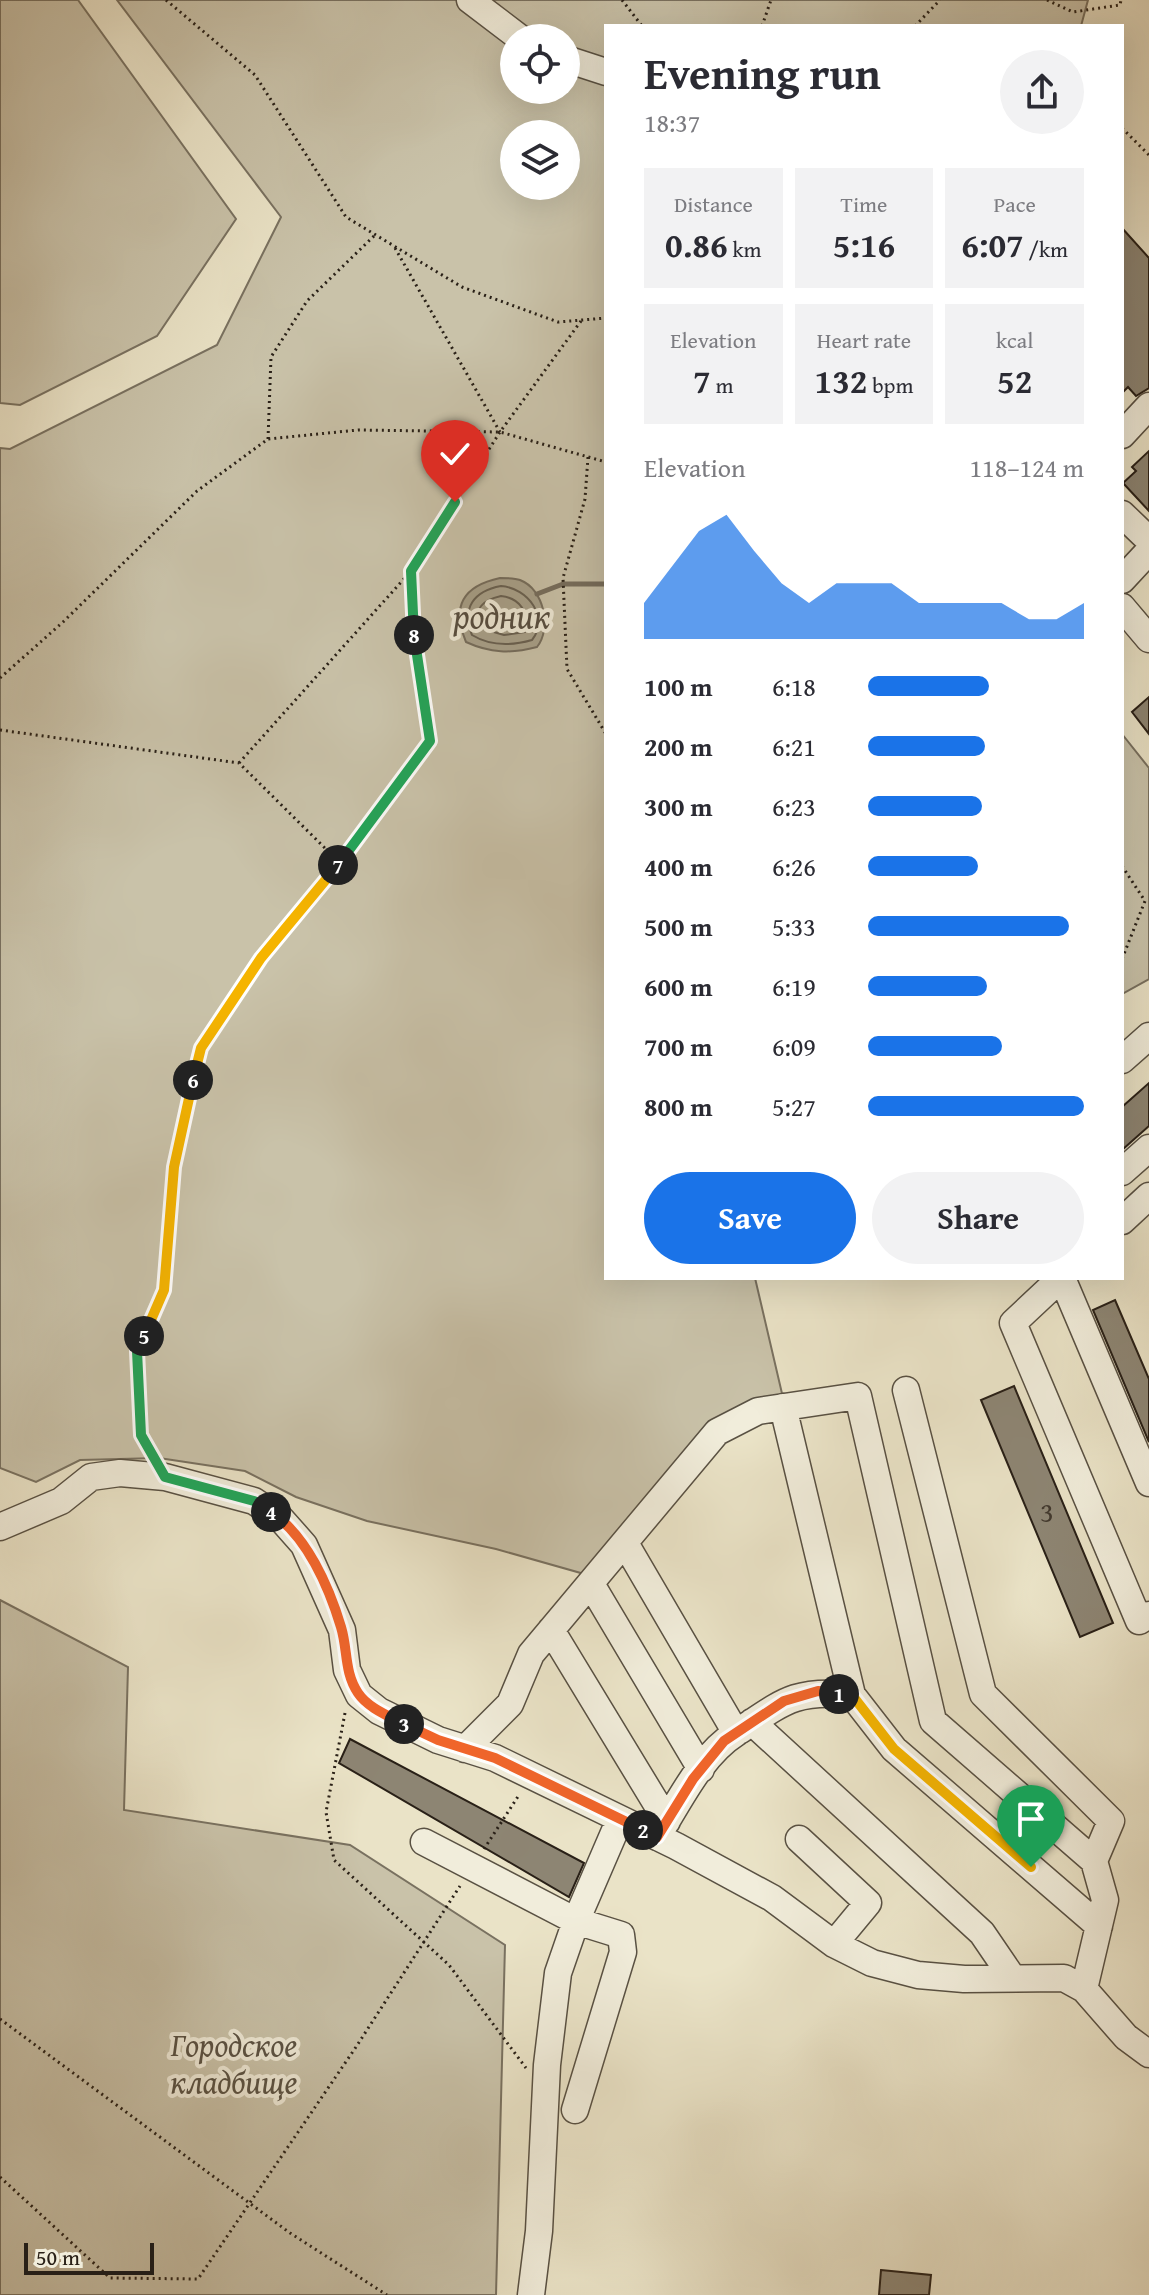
<!DOCTYPE html>
<html lang="en">
<head>
<meta charset="utf-8">
<style>
  :root { --surface:#fff; --page:#f2f2f3; --text:#2b2b33; --muted:#7c7c81; --accent:#1a73e8 }
  body { margin:0; font-family:"Gentium Book Plus",serif; background:var(--page); color:var(--text); height:100vh; display:flex; flex-direction:column; font-size:30px; white-space:nowrap }
  * { box-sizing:border-box; margin:0 }
  p { font-size:26px; color:var(--muted) }
  .icon { flex:none; width:44px; height:44px; fill:none; stroke:currentColor; stroke-width:2; stroke-linecap:round; stroke-linejoin:round }
  .map { position:relative; flex:1; overflow:hidden }
  .sheet { position:absolute; left:604px; top:24px; width:520px; height:1256px; display:flex; flex-direction:column; background:var(--surface); border-radius:0px; box-shadow:0 8px 32px #0002 }
  .sheet>* { flex:none }
  .controls { position:absolute; left:500px; top:24px; display:grid; gap:16px }
  .controls a { display:grid; place-items:center; width:80px; height:80px; border-radius:50%; background:var(--surface); box-shadow:0 8px 32px #0002; font-size:40px }
  .scale { position:absolute; left:24px; bottom:20px; width:130px; box-sizing:border-box; padding-left:8px; border:4px solid #292017; border-top:0; font-size:22px; line-height:28px; white-space:nowrap; color:#292017; -webkit-text-stroke:6px #f1eddb; paint-order:stroke }
  .pin { position:absolute; display:grid; place-items:center; width:68px; height:68px; color:#fff; margin:-82px -34px; border-radius:50% 50% 50% 0; rotate:-45deg; box-shadow:0 0 8px #0007 }
  .pin .icon { rotate:45deg }
  .km { position:absolute; width:40px; height:40px; margin:-20px; border-radius:50%; background:#222; color:#fff; font-size:22px; line-height:40px; text-align:center }
  .round { display:grid; place-items:center; flex:none; width:84px; height:84px; border-radius:42px; background:var(--page) }
  .headline { display:flex; align-items:center; justify-content:space-between; height:136px; padding:0 40px }
  h1 { font-size:44px; font-weight:600; line-height:60px }
  .figures { display:grid; grid-template-columns:repeat(3,1fr); gap:12px; height:136px; padding:8px 40px }
  .figures div { display:grid; align-content:center; border-radius:0px; background:var(--page); text-align:center }
  .figures b { font-size:34px; font-weight:600 }
  .figures small { font-size:22px; font-weight:400 }
  .figures p { font-size:22px }
  .chart { height:224px; padding:16px 40px }
  .chart p { display:flex; justify-content:space-between }
  .chart svg { width:100%; height:144px; margin-top:8px; fill:var(--accent); opacity:.7 }
  .primary-button { display:flex; gap:16px; margin-top:auto; padding:16px 40px }
  .primary-button a { flex:1; height:92px; border-radius:48px; background:var(--accent); color:#fff; font-size:32px; font-weight:600; line-height:92px; text-align:center }
  .primary-button a+a { background:var(--page); color:var(--text) }
  ul { padding:0 40px; list-style:none; font-size:26px }
  li { display:grid; grid-template-columns:128px 96px 1fr; align-items:center; height:60px }
  li i { height:20px; border-radius:10px; background:var(--accent) }
  .map>svg:first-child { display:block }
  .green { fill:#c9c2a9; stroke:#797160; stroke-width:2; fill-rule:evenodd }
  .water { fill:#a8a18b; stroke:#756d5d; stroke-width:2 }
  .lines { fill:none; stroke-linecap:round; stroke-linejoin:round }
  .shore { stroke:#686051; stroke-width:2 }
  .stream { stroke:#756d5d; stroke-width:5 }
  .building { fill:#8d8573; stroke:#292017; stroke-width:2 }
  .minor-casing { stroke:#595143; stroke-width:29 }
  .path { stroke:#292017; stroke-width:3; stroke-dasharray:2 4; stroke-linecap:butt }
  .minor { stroke:#f1eddb; stroke-width:26 }
  .split-1-casing { stroke:#fff; stroke-width:16 }
  .split-2-casing { stroke:#fff; stroke-width:16 }
  .split-3-casing { stroke:#fff; stroke-width:16 }
  .split-4-casing { stroke:#fff; stroke-width:16 }
  .split-5-casing { stroke:#fff; stroke-width:16 }
  .split-6-casing { stroke:#fff; stroke-width:16 }
  .split-7-casing { stroke:#fff; stroke-width:16 }
  .split-8-casing { stroke:#fff; stroke-width:16 }
  .split-9-casing { stroke:#fff; stroke-width:16 }
  .split-1 { stroke:#f5b400; stroke-width:10 }
  .split-2 { stroke:#f0652b; stroke-width:10 }
  .split-3 { stroke:#f0652b; stroke-width:10 }
  .split-4 { stroke:#f0652b; stroke-width:10 }
  .split-5 { stroke:#22a559; stroke-width:10 }
  .split-6 { stroke:#f5b400; stroke-width:10 }
  .split-7 { stroke:#f5b400; stroke-width:10 }
  .split-8 { stroke:#22a559; stroke-width:10 }
  .split-9 { stroke:#22a559; stroke-width:10 }
  .labels { text-anchor:middle; dominant-baseline:central; stroke-width:8; stroke-linejoin:round; paint-order:stroke }
  .number-label { font-size:28px; fill:#42392e }
  .park-label { font-size:32px; font-style:italic; fill:#595143; stroke:#f1eddb }
  .water-label { font-size:34px; font-style:italic; fill:#554d40; stroke:#f1eddb }
</style>
</head>
<body>
<div class="map">
<svg width="1149" height="2295" viewBox="0 0 1149 2295">
  <rect width="100%" height="100%" fill="#eae3c7"/>
  <filter id="stains"><feTurbulence type="fractalNoise" baseFrequency=".0025" numOctaves="4"/><feColorMatrix values="0 0 0 0 .2 0 0 0 0 .09 0 0 0 0 .02 0 0 0 .5 -.17"/></filter>
  <radialGradient id="worn" r=".72"><stop offset=".6" stop-color="#630" stop-opacity="0"/><stop offset="1" stop-color="#630" stop-opacity=".3"/></radialGradient>
  <path class="green" d="M0,0H78L236,219L157,336L20,405L0,403Z
    M117,0H1088L1081,26H606V1278H755L784,1402L690,1466L595,1577L496,1549L367,1521L296,1497L245,1471L159,1458L80,1460L36,1482L0,1468V448L10,449L217,345L281,217ZM514,38H566V90H514ZM514,134H566V186H514Z
    M1122,734L1149,768V979L1122,994Z
    M0,1600L128,1667L124,1810L350,1845L505,1945L496,2295H0Z"/>
  <path class="water" d="M500,578C506,578 515,578 520,580C544,589 552,628 537,647C511,654 490,653 466,642C451,606 463,586 500,578Z"/>
  <g class="lines">
    <path class="shore" d="M501,586C528,588 550,618 532,640C511,646 490,646 472,635C461,608 474,591 501,586Z
      M501,596C520,598 530,613 525,632L504,635L480,628C473,608 483,600 501,596Z"/>
    <path class="stream" d="M537,594L563,584H606"/>
  </g>
  <path class="building" d="M1122,228L1149,258V388L1136,396L1128,387L1122,393Z
    M1149,451V511L1123,483L1136,471L1132,467Z
    M1149,697V734L1132,712Z
    M1149,1083V1126L1122,1150V1107Z
    M1115,1300L1149,1379V1442L1093,1310Z
    M1014,1386L1113,1623L1080,1637L981,1400Z
    M350,1739L584,1863L569,1897L339,1763Z
    M881,2270L931,2275L929,2295H879Z"/>
  <g class="lines">
    <g class="minor-casing">
      <path id="minor" d="M470,0L520,38
        M566,59L606,72
        M1122,435L1149,406
        M1122,514L1149,540
        M1122,580L1149,551
        M1122,607L1149,639
        M1122,1060L1149,1036
        M1122,1172L1149,1148
        M1122,1221L1149,1196
        M1061,1278L1013,1323L1139,1621L1149,1615
        M1062,1278L1149,1483
        M906,1390L983,1694L1111,1821L1094,1861L1105,1900L1084,1989
        M783,1407L852,1695L894,1749L1099,1926
        M0,1527L61,1501L91,1477L120,1473L165,1477L254,1501L281,1519L304,1545L342,1630L347,1670L359,1695L379,1711L438,1740L495,1758L676,1846L772,1898L834,1944L872,1963L918,1975L964,1979L1064,1978L1084,1989L1126,2037L1149,2054
        M625,1543L736,1733C701,1755 679,1802 657,1837
        M591,1584L701,1769
        M551,1630L667,1821
        M752,1722L982,1933L1012,1977
        M739,1731C784,1701 796,1689 852,1695
        M465,1749L510,1704L531,1654L717,1432L758,1411L858,1396L933,1721L1094,1861
        M799,1839L868,1903L834,1944
        M424,1842L576,1921L621,1935L623,1952L575,2110
        M531,2295L539,2231L547,2065L558,1973L576,1921L620,1819"/>
    </g>
    <path class="path" d="M166,0L255,75L346,217L462,287L558,322L606,318
      M622,0L642,26
      M1047,0L1073,12L1120,5L1121,0
      M762,26L771,0
      M915,26L940,0
      M1122,128L1149,155
      M395,248L500,432
      M268,439L271,357L307,301L375,235
      M588,457L585,499L563,578L567,669L606,734
      M0,678L63,622L197,491L268,439L358,430L500,432L606,462
      M0,730L239,763L340,863
      M239,763L411,571
      M1122,866L1145,901L1122,959
      M151,1453L141,1435L137,1351L164,1290L174,1167L201,1048L261,958L340,863L430,741L414,631L411,571L500,432L581,321
      M345,1713L326,1812L334,1860L449,1965L526,2068
      M484,1849L519,1795
      M0,2019L290,2233L387,2295
      M0,2177L110,2278L198,2279L356,2047L460,1886"/>
    <use href="#minor" class="minor"/>
  </g>
  <g class="lines">
    <g class="split-1-casing">
      <path id="split-1" d="M839,1694L852,1695L894,1749L1031,1867"/>
    </g>
    <g class="split-2-casing">
      <path id="split-2" d="M643,1830L657,1837L693,1779L724,1741L784,1701L818,1691L839,1694"/>
    </g>
    <g class="split-3-casing">
      <path id="split-3" d="M404,1724L438,1740L495,1758L643,1830"/>
    </g>
    <g class="split-4-casing">
      <path id="split-4" d="M271,1512C307,1536 329,1587 341,1627C348,1650 344,1672 358,1693C368,1708 389,1716 404,1724"/>
    </g>
    <g class="split-5-casing">
      <path id="split-5" d="M144,1336L137,1351L141,1435L165,1477L254,1501L271,1512"/>
    </g>
    <g class="split-6-casing">
      <path id="split-6" d="M144,1336L164,1290L174,1167L193,1080"/>
    </g>
    <g class="split-7-casing">
      <path id="split-7" d="M193,1080L201,1048L261,958L338,865"/>
    </g>
    <g class="split-8-casing">
      <path id="split-8" d="M338,865L430,741L414,635"/>
    </g>
    <g class="split-9-casing">
      <path id="split-9" d="M414,635L411,571L455,502"/>
    </g>
    <use href="#split-1" class="split-1"/>
    <use href="#split-2" class="split-2"/>
    <use href="#split-3" class="split-3"/>
    <use href="#split-4" class="split-4"/>
    <use href="#split-5" class="split-5"/>
    <use href="#split-6" class="split-6"/>
    <use href="#split-7" class="split-7"/>
    <use href="#split-8" class="split-8"/>
    <use href="#split-9" class="split-9"/>
  </g>
  <g class="labels">
    <g class="number-label">
      <text x="1047" y="1511">3</text>
    </g>
    <g class="park-label">
      <text x="234" y="2044">Городское<tspan x="234" dy="37">кладбище</tspan></text>
    </g>
    <g class="water-label">
      <text x="502" y="615">родник</text>
    </g>
  </g>
  <rect width="100%" height="100%" filter="url(#stains)"/>
  <rect width="100%" height="100%" fill="url(#worn)"/>
</svg>
<div class="controls">
<a><svg class="icon" aria-label="locate" viewBox="0 0 24 24"><circle cx="12" cy="12" r="6"/><path d="M12 2v4M12 18v4M2 12h4M18 12h4"/></svg></a>
<a><svg class="icon" aria-label="layers" viewBox="0 0 24 24"><path d="M12 4l9 5-9 5-9-5zM3 14l9 5 9-5"/></svg></a>
</div>
<div class="scale">50 m</div>
<div class="pin" style="left:1031px;top:1867px;background:#1e9e55"><svg class="icon" aria-label="arrive" viewBox="0 0 24 24"><path d="M6 21V4h12l-3 4 3 4H6"/></svg></div>
<div class="pin" style="left:455px;top:502px;background:#d93025"><svg class="icon" aria-label="check" viewBox="0 0 24 24"><path d="M5 12l5 5 9-10"/></svg></div>
<b class="km" style="left:839px;top:1694px">1</b>
<b class="km" style="left:643px;top:1830px">2</b>
<b class="km" style="left:404px;top:1724px">3</b>
<b class="km" style="left:271px;top:1512px">4</b>
<b class="km" style="left:144px;top:1336px">5</b>
<b class="km" style="left:193px;top:1080px">6</b>
<b class="km" style="left:338px;top:865px">7</b>
<b class="km" style="left:414px;top:635px">8</b>
<section class="sheet">
<div class="headline"><div><h1>Evening run</h1><p>18:37</p></div><a class="round"><svg class="icon" aria-label="share" viewBox="0 0 24 24"><path d="M12 15V3M7 8l5-5 5 5M5 13v7h14v-7"/></svg></a></div>
<div class="figures">
<div><p>Distance</p><b>0.86<small> km</small></b></div>
<div><p>Time</p><b>5:16</b></div>
<div><p>Pace</p><b>6:07<small> /km</small></b></div>
</div>
<div class="figures">
<div><p>Elevation</p><b>7<small> m</small></b></div>
<div><p>Heart rate</p><b>132<small> bpm</small></b></div>
<div><p>kcal</p><b>52</b></div>
</div>
<div class="chart"><p><span>Elevation</span>118–124 m</p>
<svg viewBox="0 0 160 44" preserveAspectRatio="none"><path d="M0 44V33L10 22L20 11L30 6L40 17L50 27L60 33L70 27L80 27L90 27L100 33L110 33L120 33L130 33L140 38L150 38L160 33V44z"/></svg>
</div>
<ul>
<li><b>100 m</b>6:18<i style="width:56%"></i></li>
<li><b>200 m</b>6:21<i style="width:54%"></i></li>
<li><b>300 m</b>6:23<i style="width:53%"></i></li>
<li><b>400 m</b>6:26<i style="width:51%"></i></li>
<li><b>500 m</b>5:33<i style="width:93%"></i></li>
<li><b>600 m</b>6:19<i style="width:55%"></i></li>
<li><b>700 m</b>6:09<i style="width:62%"></i></li>
<li><b>800 m</b>5:27<i style="width:100%"></i></li>
</ul>
<div class="primary-button"><a>Save</a><a>Share</a></div>
</section>
</div>
</body>
</html>
